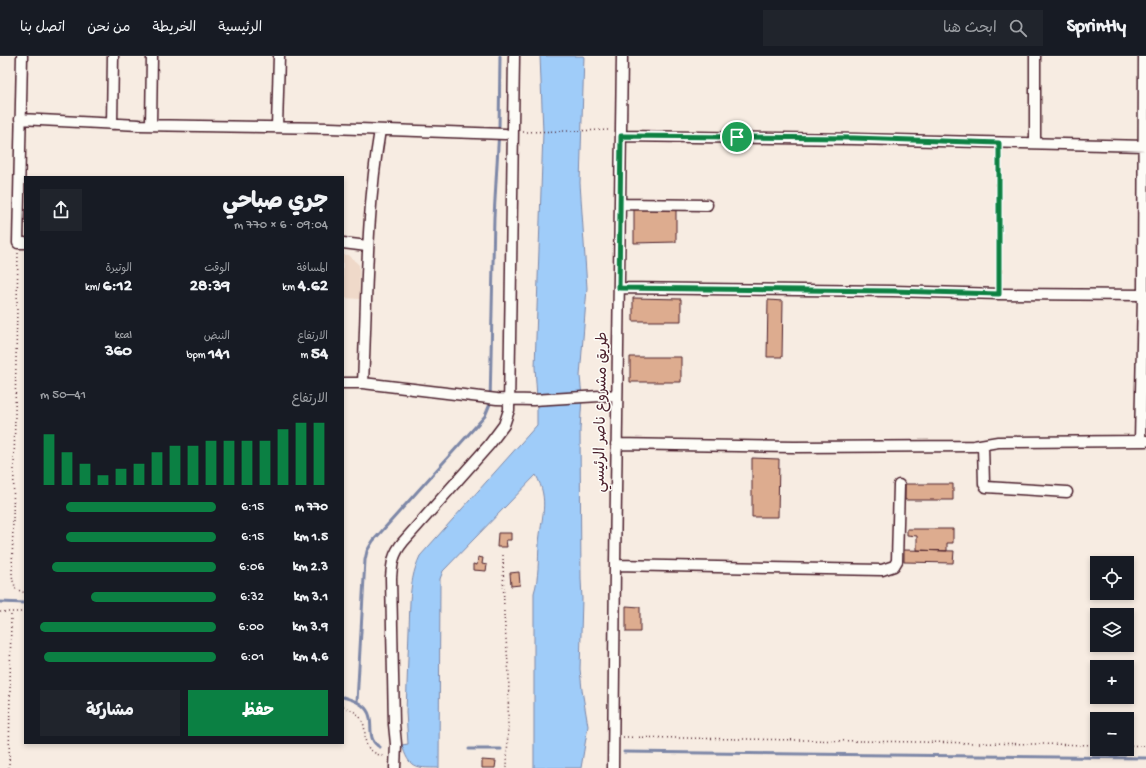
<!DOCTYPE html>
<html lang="ar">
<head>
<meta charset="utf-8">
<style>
  :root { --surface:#171b24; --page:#20242c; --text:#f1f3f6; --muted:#9ea1a6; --line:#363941; --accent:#0b8043 }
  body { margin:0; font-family:"Gochi Hand","Playpen Sans Arabic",sans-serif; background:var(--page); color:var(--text); direction:rtl; height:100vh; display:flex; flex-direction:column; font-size:15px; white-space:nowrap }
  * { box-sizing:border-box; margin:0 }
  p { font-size:13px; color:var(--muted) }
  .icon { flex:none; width:22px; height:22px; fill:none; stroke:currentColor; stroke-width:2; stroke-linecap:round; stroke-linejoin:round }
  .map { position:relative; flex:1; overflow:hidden; direction:ltr }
  .details { position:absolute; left:24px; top:120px; width:320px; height:568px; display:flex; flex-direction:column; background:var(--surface); border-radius:0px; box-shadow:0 2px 6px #0003; direction:rtl }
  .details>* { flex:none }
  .tools { position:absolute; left:1090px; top:500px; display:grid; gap:8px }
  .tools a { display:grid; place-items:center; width:44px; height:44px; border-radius:0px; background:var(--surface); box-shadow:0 2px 6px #0003; font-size:20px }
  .pin { position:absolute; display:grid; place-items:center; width:34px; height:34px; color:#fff; margin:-17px; border:2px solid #fff; border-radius:50%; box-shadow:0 1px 4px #0007 }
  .round { display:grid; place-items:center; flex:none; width:42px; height:42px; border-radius:0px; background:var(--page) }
  .head { display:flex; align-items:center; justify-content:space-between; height:68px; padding:0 16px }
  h1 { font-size:22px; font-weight:800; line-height:30px }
  .metrics { display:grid; grid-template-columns:repeat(3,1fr); gap:6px; height:68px; padding:4px 16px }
  .metrics div { display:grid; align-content:center }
  .metrics b { font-size:17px; font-weight:800 }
  .metrics small { font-size:11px; font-weight:400 }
  .metrics p { font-size:11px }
  .chart { height:112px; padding:8px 16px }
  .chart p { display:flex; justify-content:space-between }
  .chart svg { width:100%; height:72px; margin-top:4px; stroke:var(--accent); stroke-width:6 }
  .button { display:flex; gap:8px; margin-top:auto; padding:8px 16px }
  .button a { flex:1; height:46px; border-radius:0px; background:var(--accent); color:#fff; font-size:16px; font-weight:800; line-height:46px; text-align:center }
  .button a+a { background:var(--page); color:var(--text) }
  ul { padding:0 16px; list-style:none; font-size:13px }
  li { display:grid; grid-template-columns:64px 48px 1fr; align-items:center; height:30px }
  li i { height:10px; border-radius:5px; background:var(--accent) }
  header { display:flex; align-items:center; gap:24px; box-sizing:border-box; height:56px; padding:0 20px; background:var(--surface); border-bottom:1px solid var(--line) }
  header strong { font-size:19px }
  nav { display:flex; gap:22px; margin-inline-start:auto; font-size:14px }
  .search { width:280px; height:36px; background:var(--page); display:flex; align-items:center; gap:10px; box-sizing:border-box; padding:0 14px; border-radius:0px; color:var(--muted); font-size:15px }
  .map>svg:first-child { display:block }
  .built { fill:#efd9c9 }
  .water { fill:#9fccf9; stroke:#7d87a7 }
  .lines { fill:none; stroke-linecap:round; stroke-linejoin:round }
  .stream { stroke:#7d87a7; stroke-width:3 }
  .building { fill:#ddac8f; stroke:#4a1f2b }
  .minor-casing { stroke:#4a1f2b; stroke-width:13 }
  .path { stroke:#4a1f2b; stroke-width:1.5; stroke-dasharray:1 3; stroke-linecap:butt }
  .minor { stroke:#fdfcf7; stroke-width:10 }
  .route-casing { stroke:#fff; stroke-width:8 }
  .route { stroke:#0b8043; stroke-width:5 }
  .labels { text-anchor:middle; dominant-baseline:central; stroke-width:3; stroke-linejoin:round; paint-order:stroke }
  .street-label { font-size:15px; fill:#4a1f2b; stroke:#fdfcf7 }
</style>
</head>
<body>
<header>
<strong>Sprintly</strong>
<div class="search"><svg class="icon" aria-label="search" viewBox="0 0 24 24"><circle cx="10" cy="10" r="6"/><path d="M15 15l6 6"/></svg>ابحث هنا</div>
<nav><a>الرئيسية</a><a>الخريطة</a><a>من نحن</a><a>اتصل بنا</a></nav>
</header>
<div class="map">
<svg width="1146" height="712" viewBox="0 0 1146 712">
  <rect width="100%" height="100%" fill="#f7ece2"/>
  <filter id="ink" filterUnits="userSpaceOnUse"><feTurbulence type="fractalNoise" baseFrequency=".025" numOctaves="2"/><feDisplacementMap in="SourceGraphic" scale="8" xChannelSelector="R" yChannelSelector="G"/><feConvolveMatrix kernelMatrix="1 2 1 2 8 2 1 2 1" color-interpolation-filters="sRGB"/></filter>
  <g filter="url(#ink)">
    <path class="built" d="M343,199H349L359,209L360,243L343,242Z"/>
    <path class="water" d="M540,0H584L580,127L587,232L580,320L582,341L580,374L581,523L582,543L580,613L582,634L588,670L581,712H534V537C539,521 538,504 539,488C541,461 550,445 536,419L443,515L440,523L439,710V712C414,712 409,712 402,689L408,688L406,656L410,546C411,529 413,515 420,500L537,369V342L535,311L543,76Z"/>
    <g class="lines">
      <path class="stream" d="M0,546L25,547
        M343,641C349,643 358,645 363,650C378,662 363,682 380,691
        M357,646L365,504L367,495L373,485L485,360L490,348L494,161L499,73L500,0
        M469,693H501
        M624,696L1146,702"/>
    </g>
    <path class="building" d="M676,151V186L634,187V152Z
      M633,242L681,243V265H633Z
      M768,244L783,245L782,301H767Z
      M630,301H681V326H630Z
      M752,402L779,403L778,461H752Z
      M905,428H953V444H905Z
      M907,473H953V487H947V495L917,494V480L907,479Z
      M498,477H511V484H506L507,491H497Z
      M904,494L954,495L953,507L904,506Z
      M478,501L483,502L482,508L487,509L486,515L473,514V508L477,509Z
      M519,516L520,529L511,530L510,517Z
      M626,550L640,551V576H626Z
      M482,704L496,705L495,712H482Z"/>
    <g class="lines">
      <g class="minor-casing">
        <path id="minor" d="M22,0L18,187H25
          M20,63L139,69L330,72L505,78
          M112,68L113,0
          M151,69L152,0
          M277,71L279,0
          M621,80L854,83L1146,90
          M1035,87V0
          M620,148L707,149
          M343,187L367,190
          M619,232L893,235L999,238L1143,239
          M343,327H363L497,343L533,344L617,339
          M363,327C367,243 366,157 380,74
          M1140,385L1143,239L1144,0
          M616,388L794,391L974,390L998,386L1146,385
          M983,389L984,428L986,431L1067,436
          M615,509L882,514L894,510L897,505L899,429
          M395,712L396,688L394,668L391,522C392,507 393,498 403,486L489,389L504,369L509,354L514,0
          M613,712L615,509L622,0"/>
      </g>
      <path class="path" d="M523,76L611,74
        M18,197L12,519L13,525L16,533L25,537
        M999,228V95
        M503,499L504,559L509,619L507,712
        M0,556H25
        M343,651C349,653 355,655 359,660C373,677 353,691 385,701
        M623,681L1097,689
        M1127,689L1146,690
        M9,712L11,556"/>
      <use href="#minor" class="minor"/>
    </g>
  </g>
  <g class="lines" filter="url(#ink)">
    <g class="route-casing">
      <path id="route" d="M621,80L854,82L999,87V238L893,235L619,232Z"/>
    </g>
    <use href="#route" class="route"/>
  </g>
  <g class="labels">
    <g class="street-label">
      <text transform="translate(602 356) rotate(-89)">طريق مشروع ناصر الرئيسي</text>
    </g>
  </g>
</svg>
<div class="tools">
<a><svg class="icon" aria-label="locate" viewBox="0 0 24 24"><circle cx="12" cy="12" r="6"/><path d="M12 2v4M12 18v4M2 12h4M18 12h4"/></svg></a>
<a><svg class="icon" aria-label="layers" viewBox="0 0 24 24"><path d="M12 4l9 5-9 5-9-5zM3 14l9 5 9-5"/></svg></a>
<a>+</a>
<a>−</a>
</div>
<div class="pin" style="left:737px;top:81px;background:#1e9e55"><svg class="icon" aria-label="arrive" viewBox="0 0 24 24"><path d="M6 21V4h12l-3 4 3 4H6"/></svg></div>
<section class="details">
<div class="head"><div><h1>جري صباحي</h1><p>09:04 · 6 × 770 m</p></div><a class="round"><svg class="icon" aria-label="share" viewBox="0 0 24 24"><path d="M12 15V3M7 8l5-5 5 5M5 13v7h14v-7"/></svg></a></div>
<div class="metrics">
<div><p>المسافة</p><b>4.62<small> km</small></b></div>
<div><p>الوقت</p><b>28:39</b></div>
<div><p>الوتيرة</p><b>6:12<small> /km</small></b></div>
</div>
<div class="metrics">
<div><p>الارتفاع</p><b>54<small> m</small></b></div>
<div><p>النبض</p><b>141<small> bpm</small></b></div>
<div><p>kcal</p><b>360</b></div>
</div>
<div class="chart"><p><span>الارتفاع</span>41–50 m</p>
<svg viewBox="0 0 160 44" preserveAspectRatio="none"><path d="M5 44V13M15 44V24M25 44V31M35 44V38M45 44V34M55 44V31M65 44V24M75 44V20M85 44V20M95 44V17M105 44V17M115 44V17M125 44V17M135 44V10M145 44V6M155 44V6"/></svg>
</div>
<ul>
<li><b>770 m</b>6:15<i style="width:85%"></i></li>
<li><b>1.5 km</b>6:15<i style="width:85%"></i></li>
<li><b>2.3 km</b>6:06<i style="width:93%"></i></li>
<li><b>3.1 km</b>6:32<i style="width:71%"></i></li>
<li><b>3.9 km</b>6:00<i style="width:100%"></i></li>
<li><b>4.6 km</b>6:01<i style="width:98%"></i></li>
</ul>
<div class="button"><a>حفظ</a><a>مشاركة</a></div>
</section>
</div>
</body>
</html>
